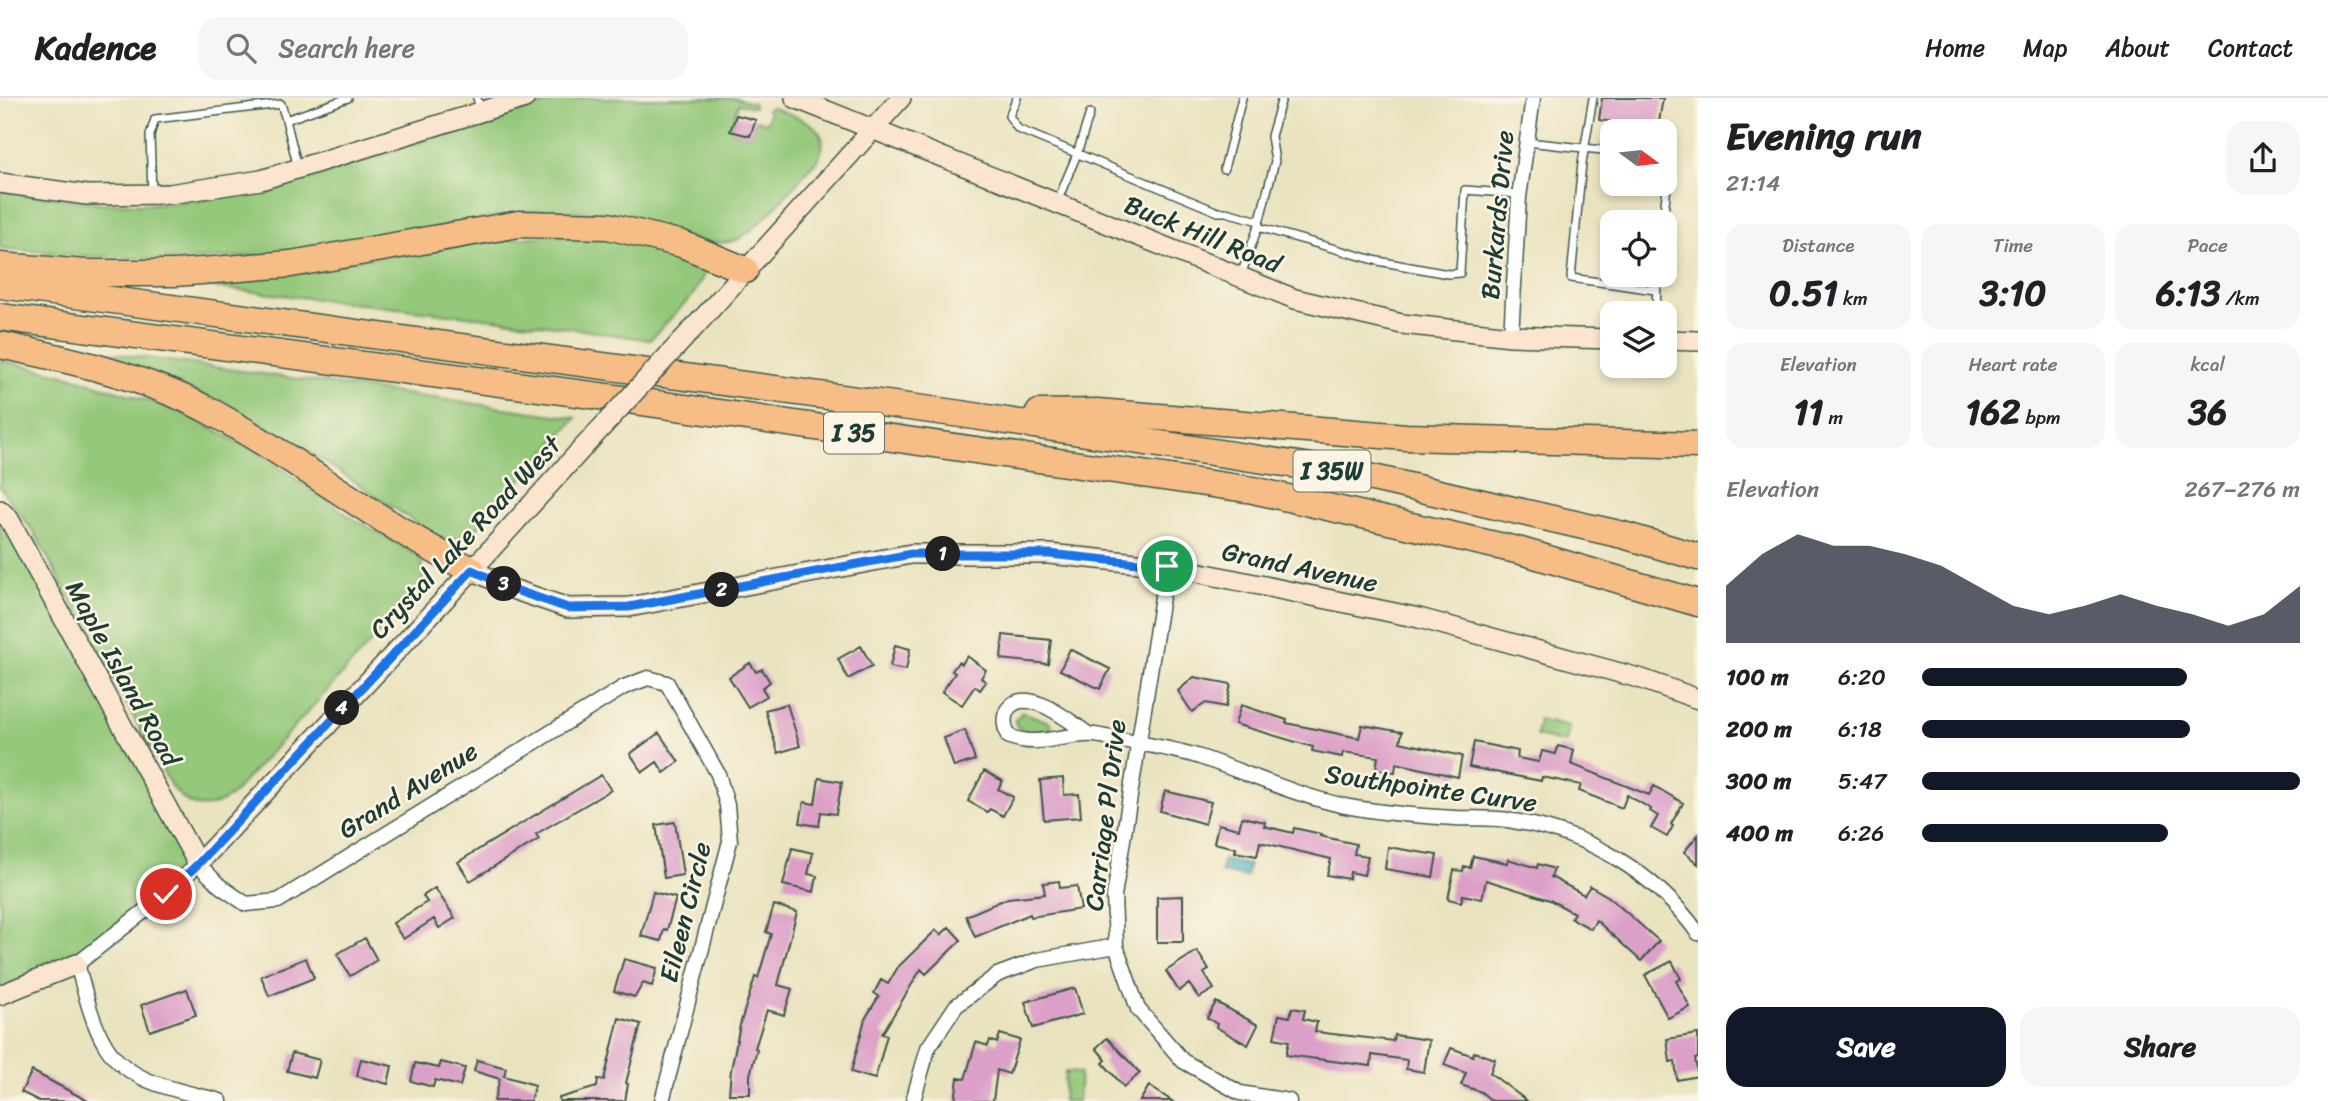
<!DOCTYPE html>
<html lang="en">
<head>
<meta charset="utf-8">
<style>
  :root { --surface:#fff; --page:#f6f6f6; --text:#202124; --muted:#757577; --line:#e0e0e0; --accent:#111827 }
  body { margin:0; font-family:Sriracha,sans-serif; background:var(--page); color:var(--text); height:100vh; display:flex; flex-direction:column; font-size:26px; white-space:nowrap }
  * { box-sizing:border-box; margin:0 }
  p { font-size:23px; color:var(--muted) }
  .icon { flex:none; width:38px; height:38px; fill:none; stroke:currentColor; stroke-width:2; stroke-linecap:round; stroke-linejoin:round }
  .map { position:relative; flex:1; overflow:hidden }
  .panel { display:flex; flex-direction:column; background:var(--surface); width:630px }
  .panel>* { flex:none }
  .needle { width:46px; rotate:105deg }
  .tools { position:absolute; left:1600px; top:21px; display:grid; gap:14px }
  .tools a { display:grid; place-items:center; width:77px; height:77px; border-radius:14px; background:var(--surface); box-shadow:0 4px 10px #0003; font-size:35px }
  .pin { position:absolute; display:grid; place-items:center; width:60px; height:60px; color:#fff; margin:-30px; border:4px solid #fff; border-radius:50%; box-shadow:0 2px 7px #0007 }
  .km { position:absolute; width:35px; height:35px; margin:-18px; border-radius:50%; background:#222; color:#fff; font-size:19px; line-height:35px; text-align:center }
  .round { display:grid; place-items:center; flex:none; width:74px; height:74px; border-radius:21px; background:var(--page) }
  .summary { display:flex; align-items:center; justify-content:space-between; height:119px; padding:0 28px }
  h1 { font-size:38px; font-weight:800; line-height:52px }
  .figures { display:grid; grid-template-columns:repeat(3,1fr); gap:10px; height:119px; padding:7px 28px }
  .figures div { display:grid; align-content:center; border-radius:18px; background:var(--page); text-align:center }
  .figures b { font-size:35px; font-weight:800 }
  .figures small { font-size:19px; font-weight:400 }
  .figures p { font-size:19px }
  .chart { height:196px; padding:14px 28px }
  .chart p { display:flex; justify-content:space-between }
  .chart svg { width:100%; height:126px; margin-top:7px; fill:var(--accent); opacity:.7 }
  .action { display:flex; gap:14px; margin-top:auto; padding:14px 28px }
  .action a { flex:1; height:80px; border-radius:21px; background:var(--accent); color:#fff; font-size:28px; font-weight:800; line-height:80px; text-align:center }
  .action a+a { background:var(--page); color:var(--text) }
  ul { padding:0 28px; list-style:none; font-size:23px }
  li { display:grid; grid-template-columns:112px 84px 1fr; align-items:center; height:52px }
  li i { height:18px; border-radius:9px; background:var(--accent) }
  header { display:flex; align-items:center; gap:42px; box-sizing:border-box; height:98px; padding:0 35px; background:var(--surface); border-bottom:2px solid var(--line) }
  header strong { font-size:33px }
  nav { display:flex; gap:38px; margin-inline-start:auto; font-size:24px }
  .search { width:490px; height:63px; background:var(--page); display:flex; align-items:center; gap:18px; box-sizing:border-box; padding:0 24px; border-radius:21px; color:var(--muted); font-size:26px }
  main { display:flex; flex:1; min-height:0 }
  .map>svg:first-child { display:block }
  .green { fill:#94c87a; stroke:#5a8257; stroke-width:2 }
  .water { fill:#42afc0; stroke:#30767a; stroke-width:2 }
  .building { fill:#dca0c8 }
  .lines { fill:none; stroke-linecap:round; stroke-linejoin:round }
  .lane-casing { stroke:#3d5649; stroke-width:10 }
  .street-casing { stroke:#3d5649; stroke-width:17 }
  .secondary-casing { stroke:#3d5649; stroke-width:22 }
  .highway-casing { stroke:#3d5649; stroke-width:29 }
  .lane { stroke:#fff; stroke-width:7 }
  .street { stroke:#fff; stroke-width:14 }
  .secondary { stroke:#fbe5cf; stroke-width:19 }
  .highway { stroke:#f6be86; stroke-width:26 }
  .secondary-bridge-casing { stroke:#3d5649; stroke-width:22; stroke-linecap:butt }
  .secondary-bridge { stroke:#fbe5cf; stroke-width:19 }
  .route-casing { stroke:#fff; stroke-width:14 }
  .route { stroke:#1a73e8; stroke-width:9 }
  .labels { text-anchor:middle; dominant-baseline:central; stroke-width:5; stroke-linejoin:round; paint-order:stroke }
  .shield { fill:#fcf5e5; stroke:#617469; stroke-width:2 }
  .shield-label { font-size:24px; font-weight:bold; fill:#1f3d34 }
  .street-label { font-size:26px; fill:#1f3d34; stroke:#fcf5e5 }
</style>
</head>
<body>
<header>
<strong>Kadence</strong>
<div class="search"><svg class="icon" aria-label="search" viewBox="0 0 24 24"><circle cx="10" cy="10" r="6"/><path d="M15 15l6 6"/></svg>Search here</div>
<nav><a>Home</a><a>Map</a><a>About</a><a>Contact</a></nav>
</header>
<main>
<div class="map">
<svg width="1698" height="1003" viewBox="0 0 1698 1003">
  <rect width="100%" height="100%" fill="#fcf5e5"/>
  <filter id="ink" filterUnits="userSpaceOnUse"><feTurbulence type="fractalNoise" baseFrequency=".0143" numOctaves="2"/><feDisplacementMap in="SourceGraphic" scale="14" xChannelSelector="R" yChannelSelector="G"/><feConvolveMatrix kernelMatrix="1 2 1 2 8 2 1 2 1" color-interpolation-filters="sRGB"/></filter>
  <filter id="wash" filterUnits="userSpaceOnUse"><feTurbulence type="fractalNoise" baseFrequency=".00686" numOctaves="4" result="noise"/><feDisplacementMap in="SourceGraphic" scale="28" xChannelSelector="R" yChannelSelector="G"/><feGaussianBlur stdDeviation="1.57" result="paint"/><feColorMatrix in="noise" values="0 0 0 0 0 0 0 0 0 0 0 0 0 0 0 0 0 1.4 0 .05"/><feComposite in="paint" operator="in"/></filter>
  <g filter="url(#wash)">
    <rect width="100%" height="100%" fill="#eae3c0"/>
    <path class="green" d="M565,0H734L754,5V9L738,6L731,33L750,38L756,22L767,25L769,15L767,12L771,9C794,18 837,27 818,61C799,81 761,130 738,141C711,155 634,124 602,117C576,111 548,113 522,114L288,156L182,162L89,158L0,150V93L100,105L153,106L199,102L266,92L320,78L396,51Z
      M554,137C606,140 661,143 706,173L693,197L650,242L556,228L219,190L198,184L490,143Z
      M70,249L576,320L481,426C466,440 458,446 437,439C367,392 296,341 219,305C171,282 120,266 70,249Z
      M0,262L69,278L175,311L256,353L349,418L421,460L424,479L418,493L230,699C204,715 190,711 171,688L35,436L0,389Z
      M0,412L198,766L77,866L0,896Z
      M1022,614L1049,624L1052,627L1051,631C1038,634 1017,640 1015,622Z
      M1539,622L1569,629L1566,645L1536,638Z
      M1065,974L1080,975L1078,1003H1063Z"/>
    <path class="water" d="M1223,762L1249,767L1246,779L1221,774Z"/>
    <g id="blocks">
      <path class="building" d="M1602,0H1663L1658,30L1599,22Z
        M736,17L756,22L750,38L730,33Z
        M1003,537L1051,542L1048,566L1001,561Z
        M895,547L910,551L906,572L890,569Z
        M861,548L872,568L848,581L838,561Z
        M1070,551L1110,571L1100,591L1060,572Z
        M967,558L986,572L981,580L986,584L980,592L975,588L962,607L942,594L955,575L952,573L958,564L962,566Z
        M750,565L756,574L762,571L770,584L762,590L767,598L748,609L729,579Z
        M1194,579L1231,586L1226,609L1206,605L1192,614L1178,593Z
        M787,606L800,648L778,655L765,612Z
        M1241,607L1287,622L1286,625L1359,640L1362,627L1402,634L1400,644L1462,658L1458,679L1396,665L1395,674L1376,671L1378,659L1343,654L1342,659L1312,653L1313,649L1235,626Z
        M965,632L975,662L954,669L944,640Z
        M659,635L679,664L664,675L657,664L643,674L630,656Z
        M1474,644L1518,653L1517,660L1539,664L1542,653L1556,656L1558,648L1574,652L1571,666L1649,697L1654,688L1683,705L1671,726L1673,728L1667,739L1651,730L1658,718L1650,713L1651,711L1627,697L1622,710L1579,693L1581,687L1542,679L1541,683L1469,669Z
        M984,673L1003,683L998,691L1013,699L1003,718L990,711L987,714L968,703Z
        M601,677L611,692L536,736L539,741L470,783L458,764Z
        M819,680L842,684L836,716L821,714L819,728L800,725L804,704L815,706Z
        M1063,680L1064,697L1079,696L1081,719L1044,722L1040,682Z
        M1165,693L1211,704L1205,726L1160,713Z
        M1242,719L1265,724L1264,728L1293,735L1294,730L1321,736L1320,738L1356,746L1354,756L1368,758L1364,777L1350,774L1349,781L1327,777L1331,761L1260,744L1257,758L1235,754L1236,750L1214,745L1218,726L1239,731Z
        M675,724L683,777L664,780L656,727Z
        M1698,737V766L1684,754Z
        M1388,749L1437,757L1433,779L1385,771Z
        M792,750L813,755L808,776L817,778L814,794L783,787Z
        M1473,758L1507,765L1508,761L1537,770L1538,766L1554,771L1551,779L1584,797L1590,788L1609,799L1659,843L1641,863L1596,822L1591,831L1571,820L1574,815L1550,802L1486,782L1482,801L1463,797L1461,804L1448,801L1454,772L1463,773L1464,768L1470,770Z
        M1059,783L1060,790L1077,788L1081,811L1031,819L1030,816L975,839L966,818L1008,800L1045,796L1043,785Z
        M435,790L455,820L439,830L434,821L403,841L393,825L427,804L423,798Z
        M653,794L676,800L667,832L664,831L661,843L641,838Z
        M1183,798V844H1157V799Z
        M774,807L797,814L778,887L792,891L784,917L767,912L755,950L757,951L750,977V996H729L731,972L740,927L755,879L758,880L771,836L766,834Z
        M949,829L961,842L926,876L921,871L882,936L887,937L875,981L851,974L865,921L879,898L874,895L881,882L888,886L898,869L936,832L941,837Z
        M365,840L377,862L350,878L337,856Z
        M1197,853L1209,872L1204,875L1214,891L1199,900L1189,886L1179,893L1166,873Z
        M306,860L314,880L269,898L261,878Z
        M624,861L657,870L652,888L643,885L635,899L614,893Z
        M1672,863L1681,881L1676,883L1690,909L1668,920L1645,877Z
        M1075,890L1083,916L1033,930L1025,904Z
        M187,891L196,917L150,933L141,907Z
        M1216,904L1258,927L1248,947L1216,929L1217,926L1207,920Z
        M1292,910L1305,912L1303,921L1317,924L1315,934L1393,943L1394,937L1429,942L1424,974L1406,971L1407,962L1372,957L1371,968L1286,957L1289,943L1274,940L1279,917L1290,919Z
        M619,920L641,926L626,985L628,986L625,1003H559V1000L597,989L598,981L604,982Z
        M1000,936L1020,942L1009,976L997,972L993,1003H955L958,980L965,981L976,944L988,948L990,942L997,945Z
        M1698,936V960L1695,961L1698,978L1677,982L1675,963L1670,964L1667,941Z
        M1107,940L1140,975L1124,989L1103,965L1106,962L1096,950Z
        M1451,950L1473,958L1474,954L1495,961L1490,975L1527,1003H1492L1481,994L1461,987L1466,975L1444,967Z
        M292,955L320,962L315,980L287,973Z
        M361,961L392,968L388,986L357,978Z
        M477,962L506,970L504,978L535,987L530,1003H494L500,981L474,973Z
        M441,964L465,970L460,988L435,982L433,989L411,983L415,965L439,970Z
        M32,973L88,1003H39L21,994Z
        M1149,988L1172,1003H1140Z"/>
    </g>
  </g>
  <g filter="url(#ink)">
    <use href="#blocks" fill-opacity="0" stroke="#3d5649" stroke-width="2"/>
    <g class="lines">
      <g class="lane-casing">
        <path id="lane" d="M477,0L481,13
          M1017,0L1009,18L1018,31L1218,114H1226L1259,123
          M1593,0L1582,65L1571,180L1655,192
          M1527,44L1612,53
          M298,70L286,22L348,0
          M1224,71L1242,0
          M152,96L150,37L155,21L281,6L286,22
          M1057,104L1077,56L1090,15
          M1663,124L1670,61L1664,60
          M1259,125L1275,63L1271,38L1282,0
          M1241,177L1258,129L1378,163L1448,176L1460,175L1465,92L1519,96
          M1656,215L1657,177"/>
      </g>
      <g class="street-casing">
        <path id="street" d="M1511,238L1519,99L1533,0
          M1167,468L1114,798L1116,848L1138,911L1183,963L1240,995L1289,1003
          M1088,636C1072,625 1026,586 1008,611C1002,620 1005,629 1008,638C1040,652 1069,632 1101,638C1133,645 1169,649 1200,659C1248,675 1294,697 1345,708C1381,715 1419,718 1455,720C1474,721 1495,719 1513,723C1588,735 1654,774 1698,835
          M220,1003C179,992 125,986 103,943C91,922 84,890 77,866L166,796L198,766L220,788L246,806L278,803L624,589L648,580L667,585L718,676L727,707L730,743L662,1003
          M913,1003L928,950L956,908L997,877L1037,862L1116,848"/>
      </g>
      <g class="secondary-casing">
        <path id="secondary" d="M795,0L1295,201L1402,226L1511,238L1612,241
          M0,85L87,97L169,96L261,82L525,0
          M701,222L901,0
          M1664,242L1698,243
          M0,412L9,421L198,766L472,472L578,355
          M472,472L515,492L568,510L629,509L911,456H1049L1167,468L1419,520L1642,581L1698,601
          M0,897L77,866"/>
      </g>
      <g class="highway-casing">
        <path id="highway" d="M0,168L86,175H175L291,166L519,126L608,128L682,146L745,172
          M0,187L961,316L1351,375L1623,437L1698,459
          M0,219L622,301L1253,392L1521,453L1698,505
          M0,247C68,261 146,279 208,312C299,361 379,426 472,472
          M1039,315L1097,314L1406,339L1698,347"/>
      </g>
      <use href="#lane" class="lane"/>
      <use href="#street" class="street"/>
      <use href="#secondary" class="secondary"/>
      <use href="#highway" class="highway"/>
      <g class="secondary-bridge-casing">
        <path id="secondary-bridge" d="M578,355L701,222"/>
      </g>
      <use href="#secondary-bridge" class="secondary-bridge"/>
    </g>
  </g>
  <g class="lines" filter="url(#ink)">
    <g class="route-casing">
      <path id="route" d="M166,796L198,766L472,472L515,492L568,510L629,509L911,456H1049L1167,468"/>
    </g>
    <use href="#route" class="route"/>
  </g>
  <g class="labels">
    <g class="shield">
      <rect x="824" y="314.5" width="60" height="41" rx="5"/>
      <rect x="1293.5" y="352.5" width="77" height="41" rx="5"/>
    </g>
    <g class="shield-label">
      <text x="854" y="335">I 35</text>
      <text x="1332" y="373">I 35W</text>
    </g>
    <g class="street-label">
      <text transform="translate(1497 117) rotate(-85)">Burkards Drive</text>
      <text transform="translate(1203 136) rotate(22)">Buck Hill Road</text>
      <text transform="translate(465 439) rotate(-47)">Crystal Lake Road West</text>
      <text transform="translate(1300 469) rotate(12)">Grand Avenue</text>
      <text transform="translate(123 575) rotate(61)">Maple Island Road</text>
      <text transform="translate(1431 690) rotate(8)">Southpointe Curve</text>
      <text transform="translate(408 692) rotate(-32)">Grand Avenue</text>
      <text transform="translate(1105 717) rotate(-83)">Carriage Pl Drive</text>
      <text transform="translate(685 814) rotate(-76)">Eileen Circle</text>
    </g>
  </g>
</svg>
<div class="tools">
<a><svg class="needle" viewBox="-14 -14 28 28"><path d="M0-13l5 13h-10z" fill="#e53935"/><path d="M0 13l5-13h-10z" fill="#757577"/></svg></a>
<a><svg class="icon" aria-label="locate" viewBox="0 0 24 24"><circle cx="12" cy="12" r="6"/><path d="M12 2v4M12 18v4M2 12h4M18 12h4"/></svg></a>
<a><svg class="icon" aria-label="layers" viewBox="0 0 24 24"><path d="M12 4l9 5-9 5-9-5zM3 14l9 5 9-5"/></svg></a>
</div>
<div class="pin" style="left:1167px;top:468px;background:#1e9e55"><svg class="icon" aria-label="arrive" viewBox="0 0 24 24"><path d="M6 21V4h12l-3 4 3 4H6"/></svg></div>
<div class="pin" style="left:166px;top:796px;background:#d93025"><svg class="icon" aria-label="check" viewBox="0 0 24 24"><path d="M5 12l5 5 9-10"/></svg></div>
<b class="km" style="left:943px;top:456px">1</b>
<b class="km" style="left:722px;top:492px">2</b>
<b class="km" style="left:504px;top:486px">3</b>
<b class="km" style="left:342px;top:610px">4</b>
</div>
<section class="panel">
<div class="summary"><div><h1>Evening run</h1><p>21:14</p></div><a class="round"><svg class="icon" aria-label="share" viewBox="0 0 24 24"><path d="M12 15V3M7 8l5-5 5 5M5 13v7h14v-7"/></svg></a></div>
<div class="figures">
<div><p>Distance</p><b>0.51<small> km</small></b></div>
<div><p>Time</p><b>3:10</b></div>
<div><p>Pace</p><b>6:13<small> /km</small></b></div>
</div>
<div class="figures">
<div><p>Elevation</p><b>11<small> m</small></b></div>
<div><p>Heart rate</p><b>162<small> bpm</small></b></div>
<div><p>kcal</p><b>36</b></div>
</div>
<div class="chart"><p><span>Elevation</span>267–276 m</p>
<svg viewBox="0 0 160 44" preserveAspectRatio="none"><path d="M0 44V24L10 13L20 6L30 10L40 10L50 13L60 17L70 24L80 31L90 34L100 31L110 27L120 31L130 34L140 38L150 34L160 24V44z"/></svg>
</div>
<ul>
<li><b>100 m</b>6:20<i style="width:70%"></i></li>
<li><b>200 m</b>6:18<i style="width:71%"></i></li>
<li><b>300 m</b>5:47<i style="width:100%"></i></li>
<li><b>400 m</b>6:26<i style="width:65%"></i></li>
</ul>
<div class="action"><a>Save</a><a>Share</a></div>
</section>
</main>
</body>
</html>
